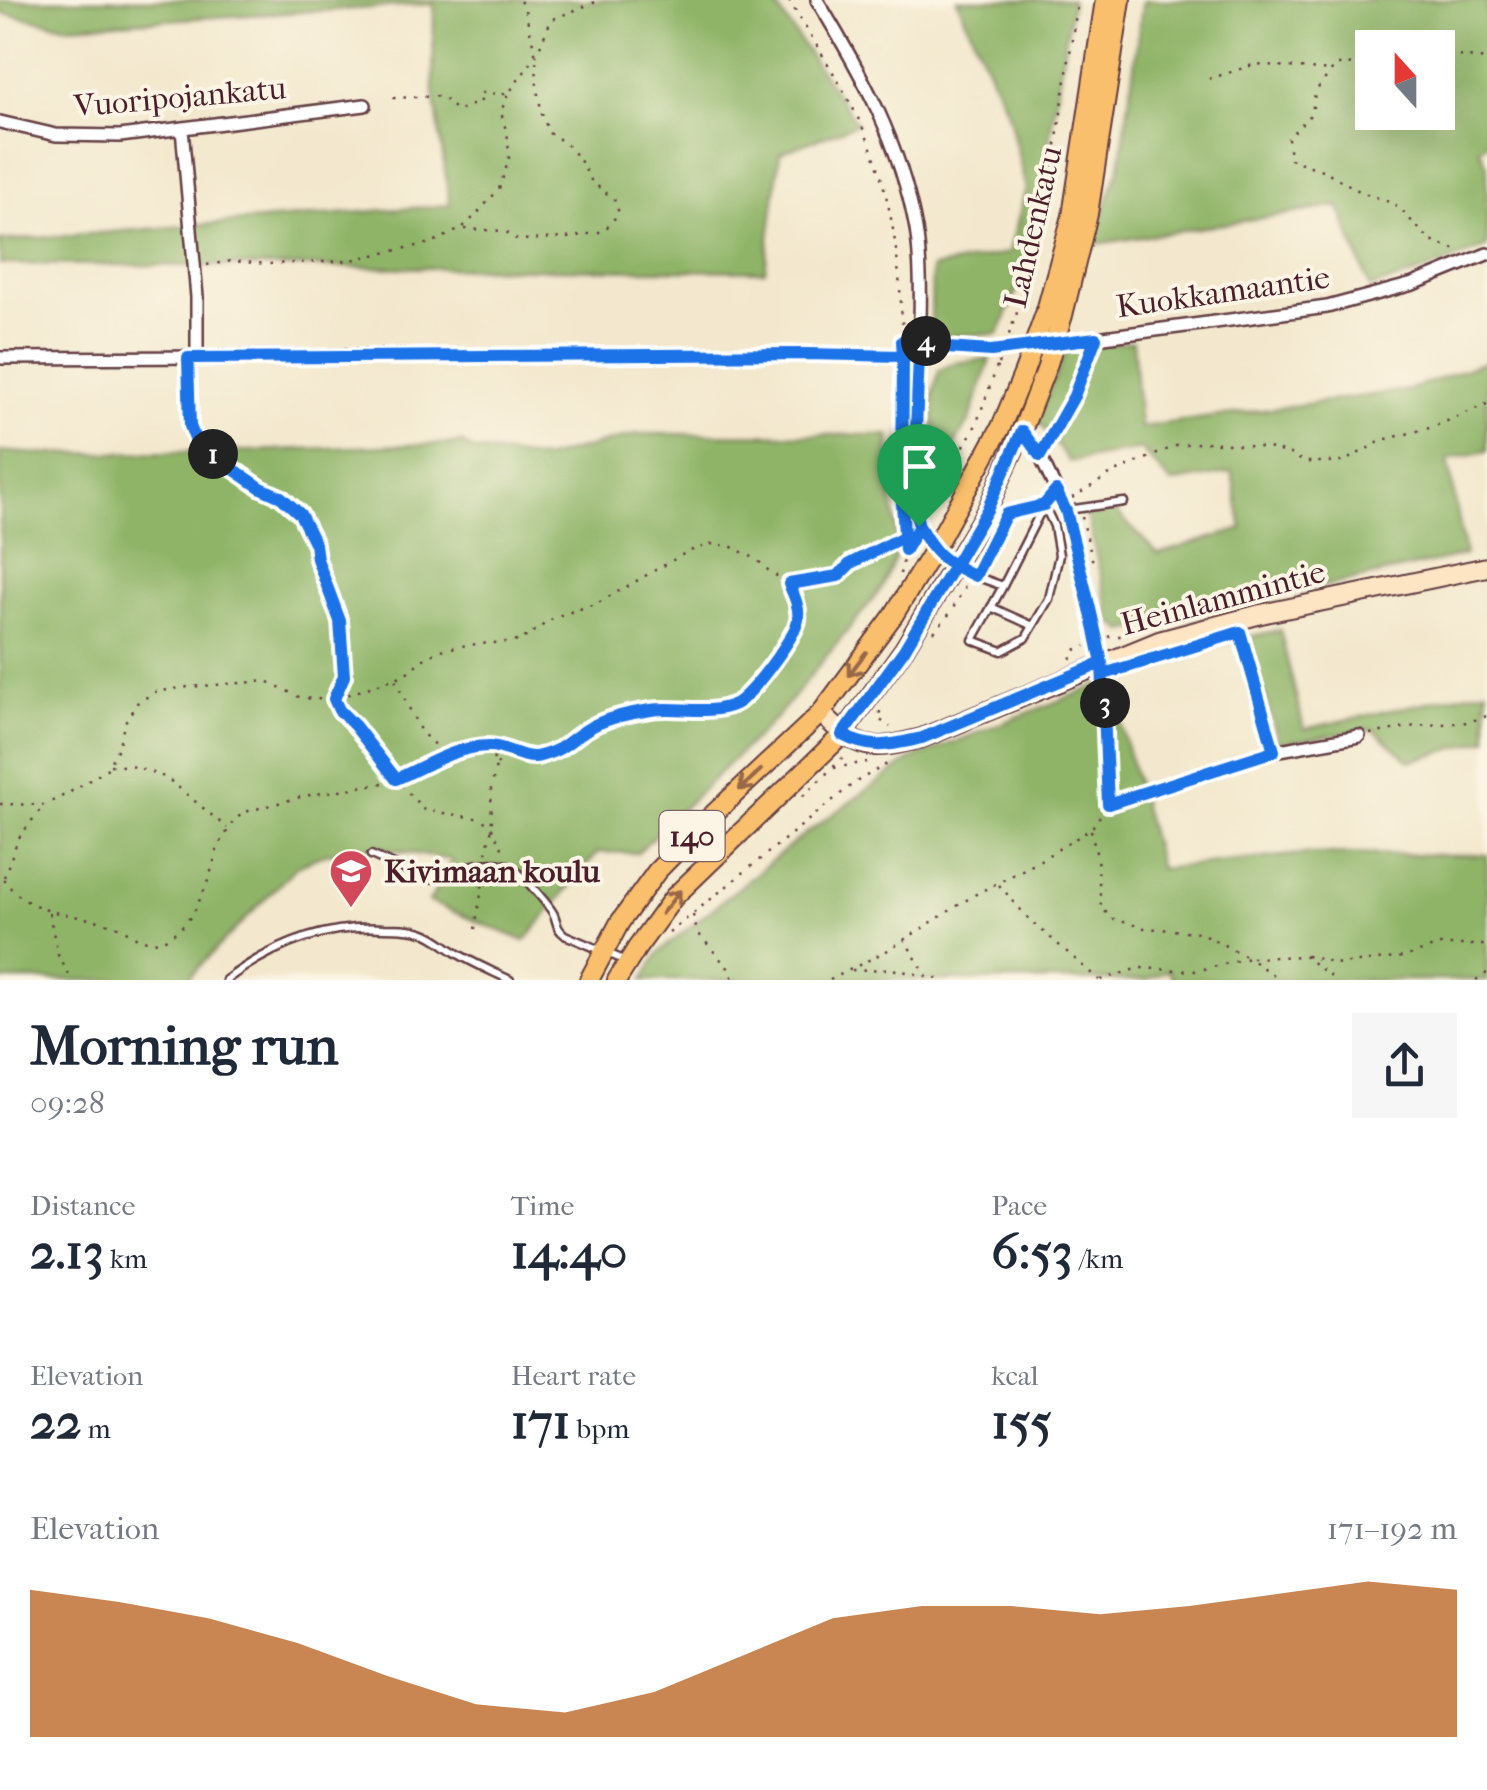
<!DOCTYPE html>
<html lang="en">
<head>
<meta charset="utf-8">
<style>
  :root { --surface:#fff; --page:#f6f6f7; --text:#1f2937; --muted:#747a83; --accent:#b45309 }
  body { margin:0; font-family:"IM FELL French Canon",serif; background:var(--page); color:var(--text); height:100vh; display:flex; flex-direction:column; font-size:38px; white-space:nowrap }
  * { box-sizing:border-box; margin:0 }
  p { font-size:32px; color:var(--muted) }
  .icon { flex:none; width:55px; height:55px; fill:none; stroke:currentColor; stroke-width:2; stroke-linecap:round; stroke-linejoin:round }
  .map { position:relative; height:980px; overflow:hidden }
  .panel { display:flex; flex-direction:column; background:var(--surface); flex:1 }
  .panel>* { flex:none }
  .needle { width:65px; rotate:339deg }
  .tools { position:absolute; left:1355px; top:30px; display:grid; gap:20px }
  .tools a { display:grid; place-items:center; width:100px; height:100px; border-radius:0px; background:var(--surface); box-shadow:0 10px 40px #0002; font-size:50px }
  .pin { position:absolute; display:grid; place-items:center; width:85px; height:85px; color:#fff; margin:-102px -42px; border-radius:50% 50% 50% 0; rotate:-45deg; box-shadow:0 0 10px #0007 }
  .pin .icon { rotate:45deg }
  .km { position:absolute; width:50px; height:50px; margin:-25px; border-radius:50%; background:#222; color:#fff; font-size:28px; line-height:50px; text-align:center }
  .round { display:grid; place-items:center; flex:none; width:105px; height:105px; border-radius:0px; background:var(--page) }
  .summary { display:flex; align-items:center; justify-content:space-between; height:170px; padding:0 30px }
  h1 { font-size:55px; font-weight:700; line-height:75px }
  .figures { display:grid; grid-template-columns:repeat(3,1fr); gap:15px; height:170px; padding:10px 30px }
  .figures div { display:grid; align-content:center }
  .figures b { font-size:50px; font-weight:700 }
  .figures small { font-size:28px; font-weight:400 }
  .figures p { font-size:28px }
  .chart { height:280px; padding:20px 30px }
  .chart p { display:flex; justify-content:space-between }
  .chart svg { width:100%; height:180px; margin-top:10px; fill:var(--accent); opacity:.7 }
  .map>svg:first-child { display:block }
  .forest { fill:#8fb468; stroke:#6c6a4a; stroke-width:2.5; fill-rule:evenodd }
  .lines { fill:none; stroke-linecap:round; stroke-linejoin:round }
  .lane-casing { stroke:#633d43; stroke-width:11 }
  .street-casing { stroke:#633d43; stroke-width:16 }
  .secondary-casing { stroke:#633d43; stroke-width:22 }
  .primary-casing { stroke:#633d43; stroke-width:22 }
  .path { stroke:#633d43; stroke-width:2.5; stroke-dasharray:2.5 8; stroke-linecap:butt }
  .lane { stroke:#fff; stroke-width:6 }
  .street { stroke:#fff; stroke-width:11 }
  .secondary { stroke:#fde5c4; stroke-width:18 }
  .primary { stroke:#f9bf6c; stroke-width:18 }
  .primary-bridge-casing { stroke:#633d43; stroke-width:22; stroke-linecap:butt }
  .path-bridge { stroke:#633d43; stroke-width:2.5; stroke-dasharray:2.5 8; stroke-linecap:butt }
  .primary-bridge { stroke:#f9bf6c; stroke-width:18 }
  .oneway { stroke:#996748 }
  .route-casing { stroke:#fff; stroke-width:20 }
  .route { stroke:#1a73e8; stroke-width:12 }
  .labels { text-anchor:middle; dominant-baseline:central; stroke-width:8; stroke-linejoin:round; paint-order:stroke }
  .shield { fill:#fcf5e5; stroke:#7f5f63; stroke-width:2.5 }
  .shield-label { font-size:30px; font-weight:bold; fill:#4a1f2b }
  .street-label { font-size:32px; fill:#4a1f2b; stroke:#fcf5e5 }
  .poi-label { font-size:32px; font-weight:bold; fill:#4a1f2b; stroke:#fcf5e5; text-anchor:start }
</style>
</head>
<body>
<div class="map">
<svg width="1487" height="980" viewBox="0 0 1487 980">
  <rect width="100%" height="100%" fill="#fcf5e5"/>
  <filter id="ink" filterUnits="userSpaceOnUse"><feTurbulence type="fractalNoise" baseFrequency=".01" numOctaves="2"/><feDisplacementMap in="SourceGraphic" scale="20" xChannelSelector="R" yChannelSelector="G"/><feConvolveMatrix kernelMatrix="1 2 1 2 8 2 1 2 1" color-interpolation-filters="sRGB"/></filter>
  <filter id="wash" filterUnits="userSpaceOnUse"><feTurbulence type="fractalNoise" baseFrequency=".0048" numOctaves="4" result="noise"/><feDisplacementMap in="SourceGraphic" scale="40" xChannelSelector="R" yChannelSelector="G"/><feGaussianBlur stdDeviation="2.25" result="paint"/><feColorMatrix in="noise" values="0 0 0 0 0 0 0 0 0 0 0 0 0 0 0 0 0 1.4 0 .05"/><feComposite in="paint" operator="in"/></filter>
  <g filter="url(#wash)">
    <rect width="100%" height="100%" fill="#f3e8cd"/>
    <path class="forest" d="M0,0H772L857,124L780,153L765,271L0,264V241L450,205L433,86L434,4L66,26L0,13Z
      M957,0H1072L1042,184L1020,282L999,334L945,336L931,325L932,268L1009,253L1026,189L1009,116Z
      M1143,0H1487V144L1479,148L1487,165V247L1426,271L1370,288L1339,206L1090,245L1120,166ZM1372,48H1438V112H1372Z
      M1133,341L1140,427L1409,390L1487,361V451L1448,459L1465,555L1124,631L1111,621L1087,516L1115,511L1158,554L1242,529L1232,472L1171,483L1141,449L1069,462L1037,419L1066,350Z
      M990,359L970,420L936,475L933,394L939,371L953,363Z
      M637,434L889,435L891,492L899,549L882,588L777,717L637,853L598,852L525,941L429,902L453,860L373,847L325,854L297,866L188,978L175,980H0V451L38,454L251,451L463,443L473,450L543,459Z
      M1280,630L1304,729L1487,689V739L1410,761L1373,729L1279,743L1248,637Z
      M1109,681L1160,869L1302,854L1487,855V980H1174L1168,970L1147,980H643L659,952L805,834L911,759Z"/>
  </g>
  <g filter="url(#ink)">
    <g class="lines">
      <g class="lane-casing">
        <path id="lane" d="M1067,510L1124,502
          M957,567L975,576L1003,586L1044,505L1055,492
          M975,576L1006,514L1044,505L1054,526L1059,555L1049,599L1026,638L1002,651L973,640L1003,586
          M991,607L1033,626
          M371,855L426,879C445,879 461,866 480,864C489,863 503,862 511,867C520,872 550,906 554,915C558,925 556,928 565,935L626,961
          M226,980C273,945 325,924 384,928C397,928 410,928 422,932C435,936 444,945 455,952C472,963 492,971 510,980"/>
      </g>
      <g class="street-casing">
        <path id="street" d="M817,0C862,74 900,142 916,229C922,266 921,305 919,343C916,396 914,450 913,503L919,526L933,551L954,565
          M0,122L56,135L120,136L365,105
          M182,129L197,297V358
          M1074,341L1327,307L1413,284L1487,254
          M0,358L807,354L919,356
          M1022,431L1040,456L1066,511L1103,663
          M1237,620L1274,751L1359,736"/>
      </g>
      <g class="secondary-casing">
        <path id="secondary" d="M821,713C859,752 870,751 922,738L1159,641L1261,614L1487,567"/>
      </g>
      <g class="primary-casing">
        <path id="primary" d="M1046,311L1072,216L1105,0
          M1063,315L1088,214L1121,0
          M589,980L620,922L657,871L706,821L821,713L893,616L933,551L1001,427L1024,372
          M617,980L637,948L674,897L842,735L904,649L987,510L1022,431L1048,363"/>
      </g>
      <path class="path" d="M789,0C815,44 844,86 865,133C895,202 900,270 903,343
        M1438,54L1487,59
        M1372,64L1336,65L1315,92L1312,113L1288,138L1290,159L1325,171L1361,192L1395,204L1431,241L1459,251
        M1209,79L1256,64L1331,71
        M393,98L441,96L457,111L483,100L482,93L508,94L536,56L551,20L600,0
        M465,229L505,231L517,240L567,238L604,231L619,213L614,199L592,182L580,160L564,142L549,133L542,114L537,89L536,56L524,6L519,0
        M207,265L232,261L268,264L346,261L431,243L461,229L475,216L499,189L509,159L508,138L501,112L508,94
        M1022,299L1050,185L1078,0
        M933,341C960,352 989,352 1018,348
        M189,370L190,426L197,444L261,487L281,497L300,515L315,544L317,559L339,621L344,676L335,699L339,710L355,726L396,779L424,810L482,819L492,828L504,852
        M903,398V366
        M1046,446L1074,395L1091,349
        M1072,498L1113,473L1178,445L1209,442L1268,448L1290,454L1304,462H1343L1383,440L1433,427L1487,404
        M927,510L976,425L998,364
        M1082,517L1093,563
        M903,521L905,548
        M900,574L905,549L911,539
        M789,584L838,577L851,563L903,537
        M934,632L951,612L966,585
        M1108,637L1114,635L1124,637
        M1071,659L1075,650L1086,646
        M395,680L421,732L445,755
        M1105,680L1109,802
        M880,711L879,719L890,727
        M1370,734L1415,726L1468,722L1487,716
        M110,765L136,767L167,778L227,828
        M497,765L506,751
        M834,768L867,762
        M803,796L848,753
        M0,804L44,805L67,794L106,770L118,748L125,722L137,703L155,692L188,687L267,681L301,698L333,700L404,675L422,660L441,650L467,645L520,641L555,617L598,603L687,552L711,544L730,546L756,559L769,571L789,584L796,599L799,617L794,634L760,680L744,699L735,704L719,709H653L603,722L586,730L563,749L534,759L508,749L489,746L464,749L389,782L304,796L245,812L234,820L218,847L208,882L193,914L179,930L162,941L151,942L139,939L121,928L100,921L49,911L28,902L14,892L0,875
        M1091,830L1097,857L1101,908L1114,919L1144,928L1199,932L1249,958L1305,956L1335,980
        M486,853L492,828L491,789L496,766L490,748
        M4,877L18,839L43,806
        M999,885L1028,918L1099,980
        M49,913L58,955L72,980
        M693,915L697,932L730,970L733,980
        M475,929L484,876
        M669,933L854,783L892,761
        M904,939L926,975V980
        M1306,956L1340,964L1405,957L1439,945H1487
        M852,970L892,969L945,980
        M830,980L888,950L976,894L1034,864L1091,829L1109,803L1263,755
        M1101,980L1139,968L1196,971L1249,958L1280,980
        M1476,980L1487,973"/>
      <use href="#lane" class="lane"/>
      <use href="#street" class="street"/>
      <use href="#secondary" class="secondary"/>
      <use href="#primary" class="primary"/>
      <g class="primary-bridge-casing">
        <path id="primary-bridge" d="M1048,363L1063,315
          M1024,372L1046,311"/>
      </g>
      <path class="path-bridge" d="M998,364L1022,299"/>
      <use href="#primary-bridge" class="primary-bridge"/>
    </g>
    <defs><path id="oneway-shaft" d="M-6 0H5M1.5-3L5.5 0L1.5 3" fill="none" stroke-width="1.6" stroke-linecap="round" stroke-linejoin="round" transform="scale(2.5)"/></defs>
    <g class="oneway">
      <use href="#oneway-shaft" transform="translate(857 664) rotate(127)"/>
      <use href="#oneway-shaft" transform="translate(750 780) rotate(137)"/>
      <use href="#oneway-shaft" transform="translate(671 902) rotate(-51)"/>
    </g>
  </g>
  <g class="lines" filter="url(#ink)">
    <g class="route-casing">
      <path id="route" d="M919,526L913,503L919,356H903L806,354L188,358L190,426L197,444L261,488L281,497L300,514L315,544L317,559L340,621L344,676L334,699L339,710L355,726L396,779C426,766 456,746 489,746C506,746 525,761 540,756C565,749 566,743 586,730C604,718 630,713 651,710C678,706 709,716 735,704C750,697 795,637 798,620C800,608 794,595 789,584L838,576L851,563L905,536V550L919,526C936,557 943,560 975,576L1006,514L1044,505L1056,491L1066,511C1079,565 1094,619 1104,674L1240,632L1274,751L1108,804L1102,663L922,738C891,745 872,751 842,735L904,650L987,510L1022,431L1040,456L1074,396L1096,338L991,351L947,348L936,342L902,341L903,356L902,502L905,550L919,526"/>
    </g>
    <use href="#route" class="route"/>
  </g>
  <defs>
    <g id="school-pin" transform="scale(2.25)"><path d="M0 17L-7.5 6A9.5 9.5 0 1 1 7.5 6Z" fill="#d1495b" stroke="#fcf5e5"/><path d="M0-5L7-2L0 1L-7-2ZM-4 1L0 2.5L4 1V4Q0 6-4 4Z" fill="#fff"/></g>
  </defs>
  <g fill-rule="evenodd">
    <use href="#school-pin" x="351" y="871"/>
  </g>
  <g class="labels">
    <rect class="shield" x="659.5" y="811" width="65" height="50" rx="8"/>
    <g class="shield-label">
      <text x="692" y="836">140</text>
    </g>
    <g class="street-label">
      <text transform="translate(180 97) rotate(-5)">Vuoripojankatu</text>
      <text transform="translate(1033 227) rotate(-77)">Lahdenkatu</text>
      <text transform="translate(1223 292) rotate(-8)">Kuokkamaantie</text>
      <text transform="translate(1223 598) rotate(-15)">Heinlammintie</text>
    </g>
    <g class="poi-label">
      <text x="384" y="871">Kivimaan koulu</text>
    </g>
  </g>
</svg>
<div class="tools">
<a><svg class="needle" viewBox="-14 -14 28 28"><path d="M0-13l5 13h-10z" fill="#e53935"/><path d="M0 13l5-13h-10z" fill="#747a83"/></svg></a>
</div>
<div class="pin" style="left:919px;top:526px;background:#1e9e55"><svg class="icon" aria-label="arrive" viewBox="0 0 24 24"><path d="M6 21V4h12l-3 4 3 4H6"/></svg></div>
<b class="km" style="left:213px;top:454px">1</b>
<b class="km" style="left:1105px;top:703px">3</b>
<b class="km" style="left:926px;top:341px">4</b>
</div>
<section class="panel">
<div class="summary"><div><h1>Morning run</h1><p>09:28</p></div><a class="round"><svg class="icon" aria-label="share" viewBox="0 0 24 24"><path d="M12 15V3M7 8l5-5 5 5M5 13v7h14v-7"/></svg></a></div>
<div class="figures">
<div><p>Distance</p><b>2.13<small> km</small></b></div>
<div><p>Time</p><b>14:40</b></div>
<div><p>Pace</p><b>6:53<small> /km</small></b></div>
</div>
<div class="figures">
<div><p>Elevation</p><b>22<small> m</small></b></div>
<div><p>Heart rate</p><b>171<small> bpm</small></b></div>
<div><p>kcal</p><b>155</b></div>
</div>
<div class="chart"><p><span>Elevation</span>171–192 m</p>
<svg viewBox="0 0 160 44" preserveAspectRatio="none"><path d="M0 44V8L10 11L20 15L30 21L40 29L50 36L60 38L70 33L80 24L90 15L100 12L110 12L120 14L130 12L140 9L150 6L160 8V44z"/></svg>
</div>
</section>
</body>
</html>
